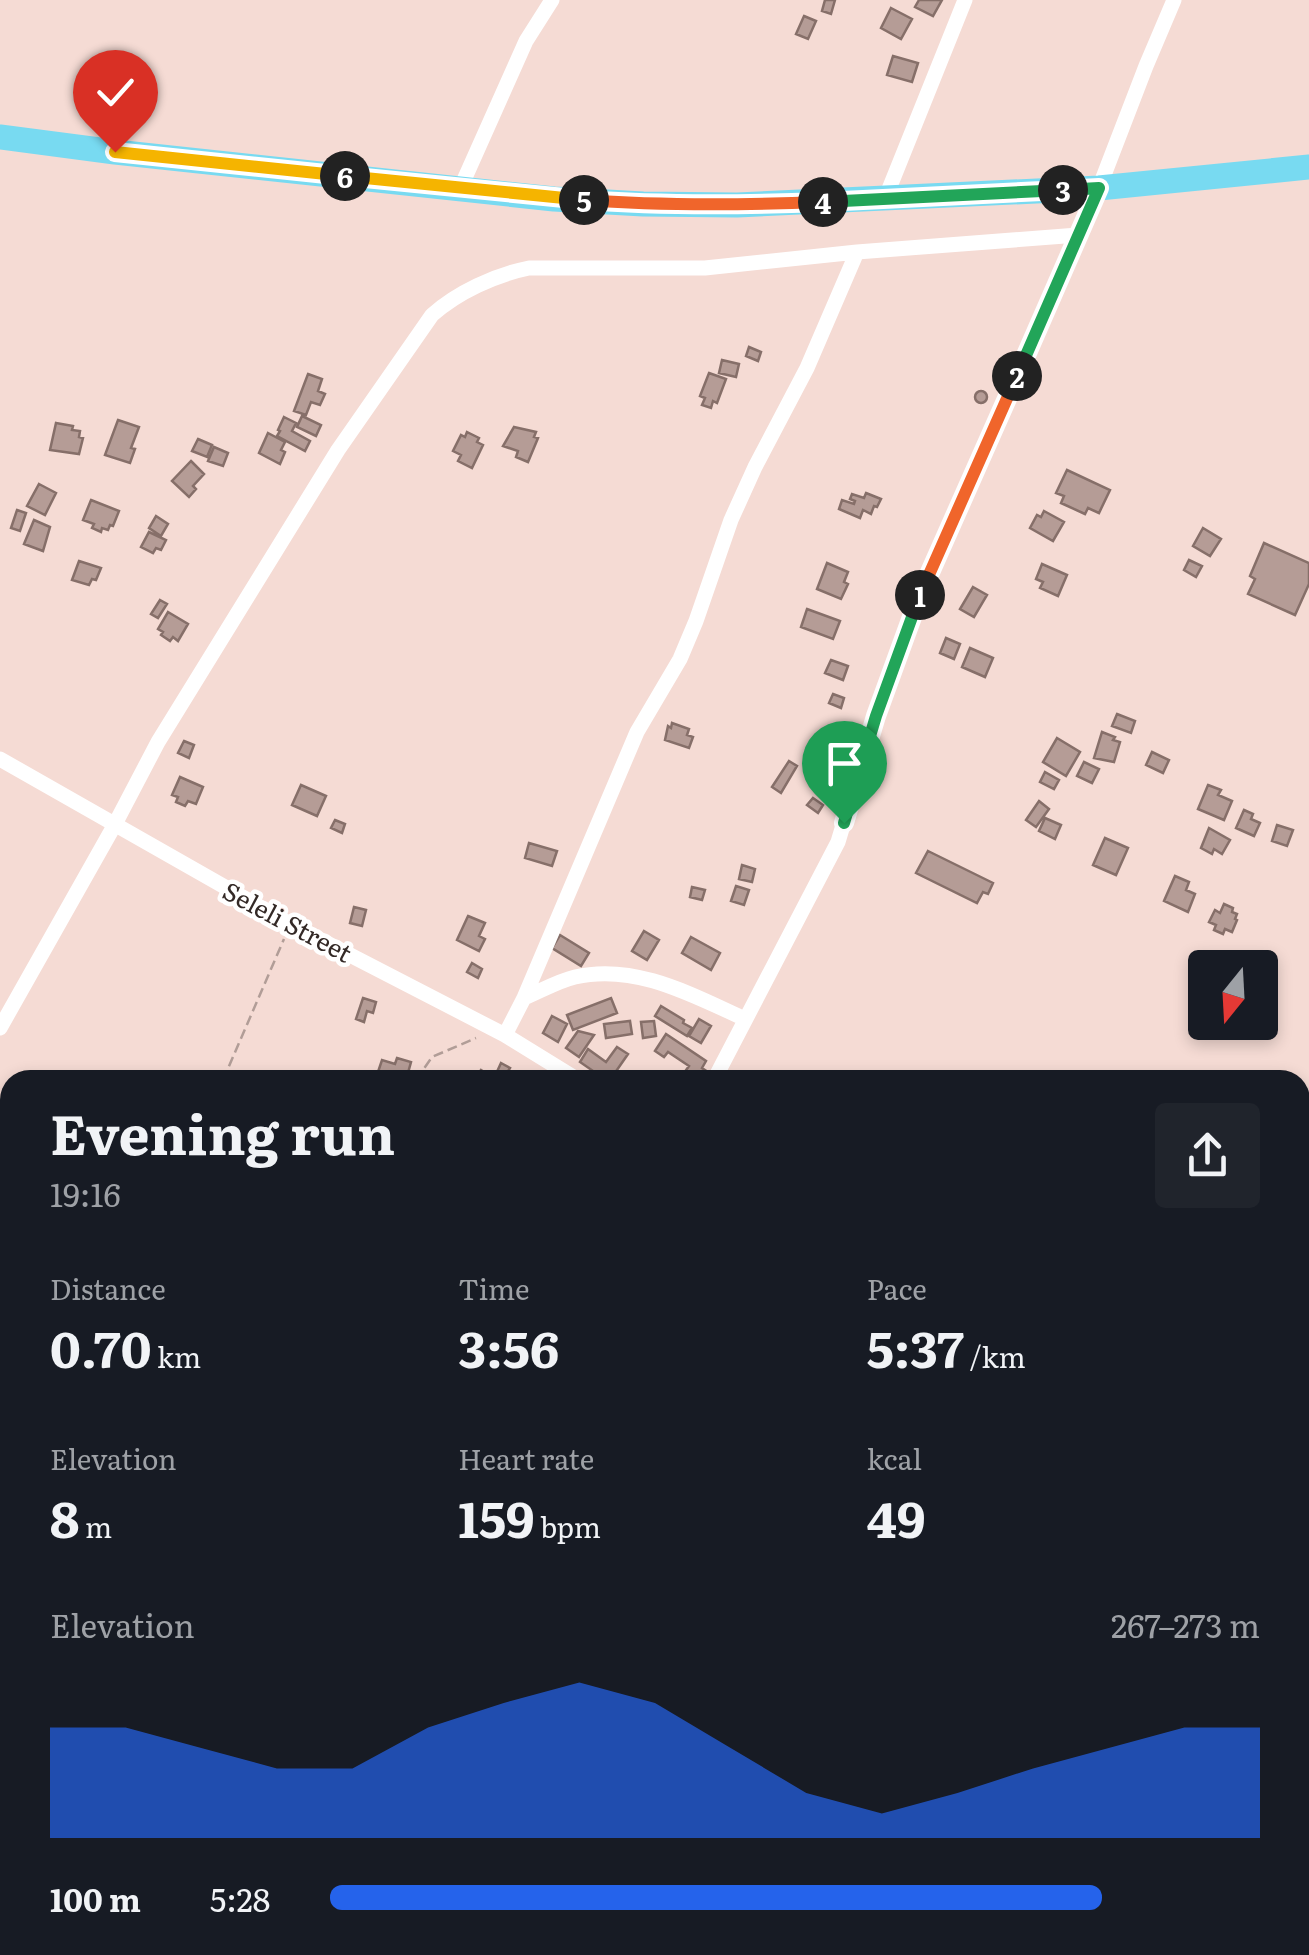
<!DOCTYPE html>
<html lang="en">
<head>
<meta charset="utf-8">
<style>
  :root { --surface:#171b24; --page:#20242c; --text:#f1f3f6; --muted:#9ea1a6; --accent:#2563eb }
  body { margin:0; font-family:Literata,serif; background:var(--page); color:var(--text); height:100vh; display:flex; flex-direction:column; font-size:38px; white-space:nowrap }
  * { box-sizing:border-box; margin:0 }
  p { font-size:32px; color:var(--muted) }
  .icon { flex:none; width:55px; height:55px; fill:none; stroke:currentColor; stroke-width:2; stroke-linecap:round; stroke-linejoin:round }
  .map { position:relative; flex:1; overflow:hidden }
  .details { position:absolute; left:0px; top:1070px; width:1310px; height:885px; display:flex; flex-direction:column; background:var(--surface); border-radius:30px 30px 0 0; box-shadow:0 5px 15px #0003 }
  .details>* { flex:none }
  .needle { width:65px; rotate:198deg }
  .tools { position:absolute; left:1188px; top:950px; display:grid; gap:20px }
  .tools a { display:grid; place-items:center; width:90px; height:90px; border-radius:10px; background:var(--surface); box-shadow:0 5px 15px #0003; font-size:50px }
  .pin { position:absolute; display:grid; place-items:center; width:85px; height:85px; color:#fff; margin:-102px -42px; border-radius:50% 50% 50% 0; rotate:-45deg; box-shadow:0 0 10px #0007 }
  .pin .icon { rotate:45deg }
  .km { position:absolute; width:50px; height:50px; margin:-25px; border-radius:50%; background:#222; color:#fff; font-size:28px; line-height:50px; text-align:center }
  .round { display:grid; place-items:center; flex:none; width:105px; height:105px; border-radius:10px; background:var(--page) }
  .overview { display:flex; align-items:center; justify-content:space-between; height:170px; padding:0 50px }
  h1 { font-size:55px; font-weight:700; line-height:75px }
  .metrics { display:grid; grid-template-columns:repeat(3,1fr); gap:15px; height:170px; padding:10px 50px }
  .metrics div { display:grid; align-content:center }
  .metrics b { font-size:50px; font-weight:700 }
  .metrics small { font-size:28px; font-weight:400 }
  .metrics p { font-size:28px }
  .chart { height:280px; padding:20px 50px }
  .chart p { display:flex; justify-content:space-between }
  .chart svg { width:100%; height:180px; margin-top:10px; fill:var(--accent); opacity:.7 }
  ul { padding:0 50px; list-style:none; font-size:32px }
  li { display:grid; grid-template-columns:160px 120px 1fr; align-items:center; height:75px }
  li i { height:25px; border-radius:12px; background:var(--accent) }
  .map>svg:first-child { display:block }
  .building { fill:#b59c96; stroke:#866f69; stroke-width:2.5 }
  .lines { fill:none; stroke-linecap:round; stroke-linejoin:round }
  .path { stroke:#b19d97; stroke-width:2.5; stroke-dasharray:10 5; stroke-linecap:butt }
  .service { stroke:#fff; stroke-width:8 }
  .minor { stroke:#fff; stroke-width:15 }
  .primary { stroke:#78daf1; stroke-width:25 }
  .split-1-casing { stroke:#fff; stroke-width:20 }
  .split-2-casing { stroke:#fff; stroke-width:20 }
  .split-3-casing { stroke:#fff; stroke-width:20 }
  .split-4-casing { stroke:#fff; stroke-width:20 }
  .split-5-casing { stroke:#fff; stroke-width:20 }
  .split-6-casing { stroke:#fff; stroke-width:20 }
  .split-7-casing { stroke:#fff; stroke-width:20 }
  .split-1 { stroke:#22a559; stroke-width:12 }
  .split-2 { stroke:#f0652b; stroke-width:12 }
  .split-3 { stroke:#22a559; stroke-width:12 }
  .split-4 { stroke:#22a559; stroke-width:12 }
  .split-5 { stroke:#f0652b; stroke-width:12 }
  .split-6 { stroke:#f5b400; stroke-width:12 }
  .split-7 { stroke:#f5b400; stroke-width:12 }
  .labels { text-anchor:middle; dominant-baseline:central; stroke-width:9; stroke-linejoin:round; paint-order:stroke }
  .street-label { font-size:25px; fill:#332926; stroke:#fff }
</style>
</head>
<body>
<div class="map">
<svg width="1309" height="1955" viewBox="0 0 1309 1955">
  <rect width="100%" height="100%" fill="#f5dbd4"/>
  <path class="building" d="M825,0H835L831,14L822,11Z
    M919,0H942L933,16L915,7Z
    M891,8L912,19L901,39L881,28Z
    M804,16L816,21L808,39L796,34Z
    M893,56L918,63L912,82L887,75Z
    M749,347L761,352L758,361L746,356Z
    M722,360L739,364L736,377L719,373Z
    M709,373L726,379L717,403L713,401L711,408L702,405L705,398L700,396Z
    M308,374L322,379L318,391L325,394L320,405L311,402L306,415L294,411Z
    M975 397a6 6 0 1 1 12 0a6 6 0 1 1-12 0Z
    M302,416L321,425L316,436L297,427Z
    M284,417L296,423L292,431L310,441L305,451L277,436L280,431L278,430Z
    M118,420L139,427L131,448L135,449L130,463L105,455Z
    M56,423L73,426L72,430L80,431L79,437L83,438L79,454L50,450Z
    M514,427L536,432L534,437L538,438L528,462L516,457L518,451L503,446Z
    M467,432L479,438L477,442L483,445L472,468L458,461L461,455L453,451L461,435L465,437Z
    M268,433L285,442L281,450L285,452L280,464L259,453Z
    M198,439L212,445L207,457L192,451Z
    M214,447L228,453L223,466L208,461Z
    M191,461L204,474L193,486L196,489L189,497L172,481Z
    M1067,470L1110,490L1099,513L1088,508L1085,514L1061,503L1064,496L1056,493Z
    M39,484L56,493L45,515L27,506Z
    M866,493L881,499L877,507L874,506L871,514L863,510L860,518L839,509L842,500L854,504L855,501L850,499L852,494L864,498Z
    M91,500L119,511L113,526L110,525L108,530L102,528L101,532L92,528L94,524L83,520Z
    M17,510L26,513L20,531L11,528Z
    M1044,511L1064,522L1053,541L1030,528L1037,515L1041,517Z
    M156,516L168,524L161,536L149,528Z
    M34,520L50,527L43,551L24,544Z
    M1203,528L1221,539L1210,556L1193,546Z
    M149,532L166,540L161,550L156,548L153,553L141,547Z
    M1264,543L1309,563V584L1295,615L1248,594L1255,579L1250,576Z
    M1189,560L1202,566L1196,577L1184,570Z
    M79,561L101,568L96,580L92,579L89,585L72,580Z
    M827,563L848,572L844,582L848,584L841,599L817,589Z
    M1042,564L1067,575L1058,596L1040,588L1043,582L1036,579Z
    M973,587L987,595L974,617L960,609Z
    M160,600L167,604L158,618L151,614Z
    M807,609L840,621L833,639L801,627Z
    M168,612L188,624L178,641L173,637L170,641L161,635L163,632L158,629Z
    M946,638L960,644L954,659L940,653Z
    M970,648L993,658L985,677L962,667Z
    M831,660L848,666L843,680L825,673Z
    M833,694L844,698L841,708L829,703Z
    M1117,714L1135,721L1131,733L1112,726Z
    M672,723L689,729L687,735L693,737L689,748L665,740L668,726L671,728Z
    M1102,732L1115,737L1113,740L1120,742L1114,762L1094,758Z
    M1057,738L1080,752L1066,776L1043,762Z
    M184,741L194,745L189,758L178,753Z
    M1152,752L1169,760L1163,773L1146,765Z
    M789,761L797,766L781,793L772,787Z
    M1084,762L1099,769L1092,783L1077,776Z
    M1045,772L1059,780L1054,789L1040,782Z
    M180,777L203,787L196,804L188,801L185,806L176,802L178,797L172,795Z
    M301,785L326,796L317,816L292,805Z
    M1208,785L1221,790L1218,795L1232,801L1224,820L1198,809Z
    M813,798L823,805L818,813L807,805Z
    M1039,801L1049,809L1036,827L1026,820Z
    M1244,810L1253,814L1251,819L1260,823L1254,836L1236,828Z
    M1045,818L1061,825L1055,839L1039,831Z
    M335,820L345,824L342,833L331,828Z
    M1277,825L1293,830L1287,846L1272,841Z
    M1209,828L1230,840L1222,854L1214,849L1212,854L1201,848Z
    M1105,838L1128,848L1116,875L1093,865Z
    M529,843L557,851L552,866L525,858Z
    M928,851L993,883L988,894L983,892L977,903L916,873Z
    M742,865L755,869L752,882L739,879Z
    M1175,876L1189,882L1186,890L1195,894L1188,912L1164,901Z
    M736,886L749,890L744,905L731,901Z
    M692,887L705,890L702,900L690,897Z
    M1224,904L1233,908L1232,912L1237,914L1235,919L1237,920L1232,932L1225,929L1223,934L1214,930L1216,925L1209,922L1215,910L1220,913Z
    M354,907L366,910L362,926L350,923Z
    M468,916L485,923L479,936L485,939L479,951L457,940Z
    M644,931L659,940L647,960L632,951Z
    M560,935L589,953L581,966L552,948Z
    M691,937L720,953L711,970L682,953Z
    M472,963L482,969L478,978L467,972Z
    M363,998L376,1002L373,1013L367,1011L364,1022L356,1019Z
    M611,998L617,1013L573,1030L567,1015Z
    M661,1006L684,1020L683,1023L692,1028L687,1036L655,1016Z
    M552,1016L567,1024L558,1042L543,1033Z
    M699,1019L711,1026L701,1043L689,1036Z
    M630,1021L632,1034L606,1038L604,1024Z
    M654,1021L656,1036L643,1038L641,1022Z
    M578,1031L594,1035L579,1057L566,1048Z
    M666,1034L706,1061L702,1068L708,1072L704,1078L698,1074L694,1080L684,1073L689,1066L668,1052L664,1057L655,1051Z
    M617,1047L628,1054L610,1080H606L580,1062L588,1049L606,1062Z
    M397,1058L411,1062L406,1080H383L384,1077L377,1075L382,1060L395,1064Z
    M501,1063L510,1068L504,1078L496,1074Z
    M481,1070L497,1080H474Z
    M0,1471L10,1476V1496L3,1511L0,1510Z
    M450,1945H493L489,1955H462L448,1949Z"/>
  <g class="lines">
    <path class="path" d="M223,1080L284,939
      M416,1080L432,1057L476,1038"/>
    <path class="service" d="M0,1188L10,1195"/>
    <path class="minor" d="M460,189L526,41L552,0
      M885,199L965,0
      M0,759L290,924L505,1035L578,1080
      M524,998C541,991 558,981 575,977C635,963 692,995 745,1019
      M0,1028L114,826L158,742L338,450L432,315C458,292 495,275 529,268H705L857,252L1078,235
      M505,1035L524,998L637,732L680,659L696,621L731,520L755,467L807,368L857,252
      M714,1080L838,842L876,716L921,593L1099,188L1146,66L1174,0
      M1300,1136L1309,1116
      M1300,1473L1309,1478
      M0,1772L10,1779
      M259,1945L273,1955
      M184,1955L189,1945
      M744,1955L749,1945"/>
    <path class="primary" d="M0,137L115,152L554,199L643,204L737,205L1099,188L1309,167"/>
  </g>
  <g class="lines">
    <g class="split-1-casing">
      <path id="split-1" d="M844,823L876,716L920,595"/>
    </g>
    <g class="split-2-casing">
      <path id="split-2" d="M920,595L1017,376"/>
    </g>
    <g class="split-3-casing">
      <path id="split-3" d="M1017,376L1099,188L1063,190"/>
    </g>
    <g class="split-4-casing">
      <path id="split-4" d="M823,202L1063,190"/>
    </g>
    <g class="split-5-casing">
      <path id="split-5" d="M584,200C664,206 743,205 823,202"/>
    </g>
    <g class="split-6-casing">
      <path id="split-6" d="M345,176L584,200"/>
    </g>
    <g class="split-7-casing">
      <path id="split-7" d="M115,152L345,176"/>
    </g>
    <use href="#split-1" class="split-1"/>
    <use href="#split-2" class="split-2"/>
    <use href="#split-3" class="split-3"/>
    <use href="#split-4" class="split-4"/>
    <use href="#split-5" class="split-5"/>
    <use href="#split-6" class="split-6"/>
    <use href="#split-7" class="split-7"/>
  </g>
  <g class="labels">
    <g class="street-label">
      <text transform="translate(288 921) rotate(28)">Seleli Street</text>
    </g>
  </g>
</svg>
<div class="tools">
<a><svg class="needle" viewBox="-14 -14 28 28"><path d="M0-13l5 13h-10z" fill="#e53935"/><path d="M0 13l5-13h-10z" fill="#9ea1a6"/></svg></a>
</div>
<div class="pin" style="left:844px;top:823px;background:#1e9e55"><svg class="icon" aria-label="arrive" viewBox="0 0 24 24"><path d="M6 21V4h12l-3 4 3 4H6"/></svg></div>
<div class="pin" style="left:115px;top:152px;background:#d93025"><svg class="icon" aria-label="check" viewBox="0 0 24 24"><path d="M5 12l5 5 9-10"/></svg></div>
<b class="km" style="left:920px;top:595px">1</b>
<b class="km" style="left:1017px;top:376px">2</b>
<b class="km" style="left:1063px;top:190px">3</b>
<b class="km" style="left:823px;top:202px">4</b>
<b class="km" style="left:584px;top:200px">5</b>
<b class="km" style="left:345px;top:176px">6</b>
<section class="details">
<div class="overview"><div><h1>Evening run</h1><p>19:16</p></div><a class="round"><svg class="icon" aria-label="share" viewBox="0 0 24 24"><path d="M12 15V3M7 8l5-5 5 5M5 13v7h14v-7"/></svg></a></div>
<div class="metrics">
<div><p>Distance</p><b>0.70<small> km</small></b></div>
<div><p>Time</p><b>3:56</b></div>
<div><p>Pace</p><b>5:37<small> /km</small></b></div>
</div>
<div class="metrics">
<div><p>Elevation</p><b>8<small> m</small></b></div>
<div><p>Heart rate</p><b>159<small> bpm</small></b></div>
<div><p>kcal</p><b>49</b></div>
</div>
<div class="chart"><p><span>Elevation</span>267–273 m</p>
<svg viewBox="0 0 160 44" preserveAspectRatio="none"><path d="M0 44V17L10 17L20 22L30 27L40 27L50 17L60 11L70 6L80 11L90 22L100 33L110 38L120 33L130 27L140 22L150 17L160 17V44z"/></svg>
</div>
<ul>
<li><b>100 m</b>5:28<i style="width:83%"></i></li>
</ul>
</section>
</div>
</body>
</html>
